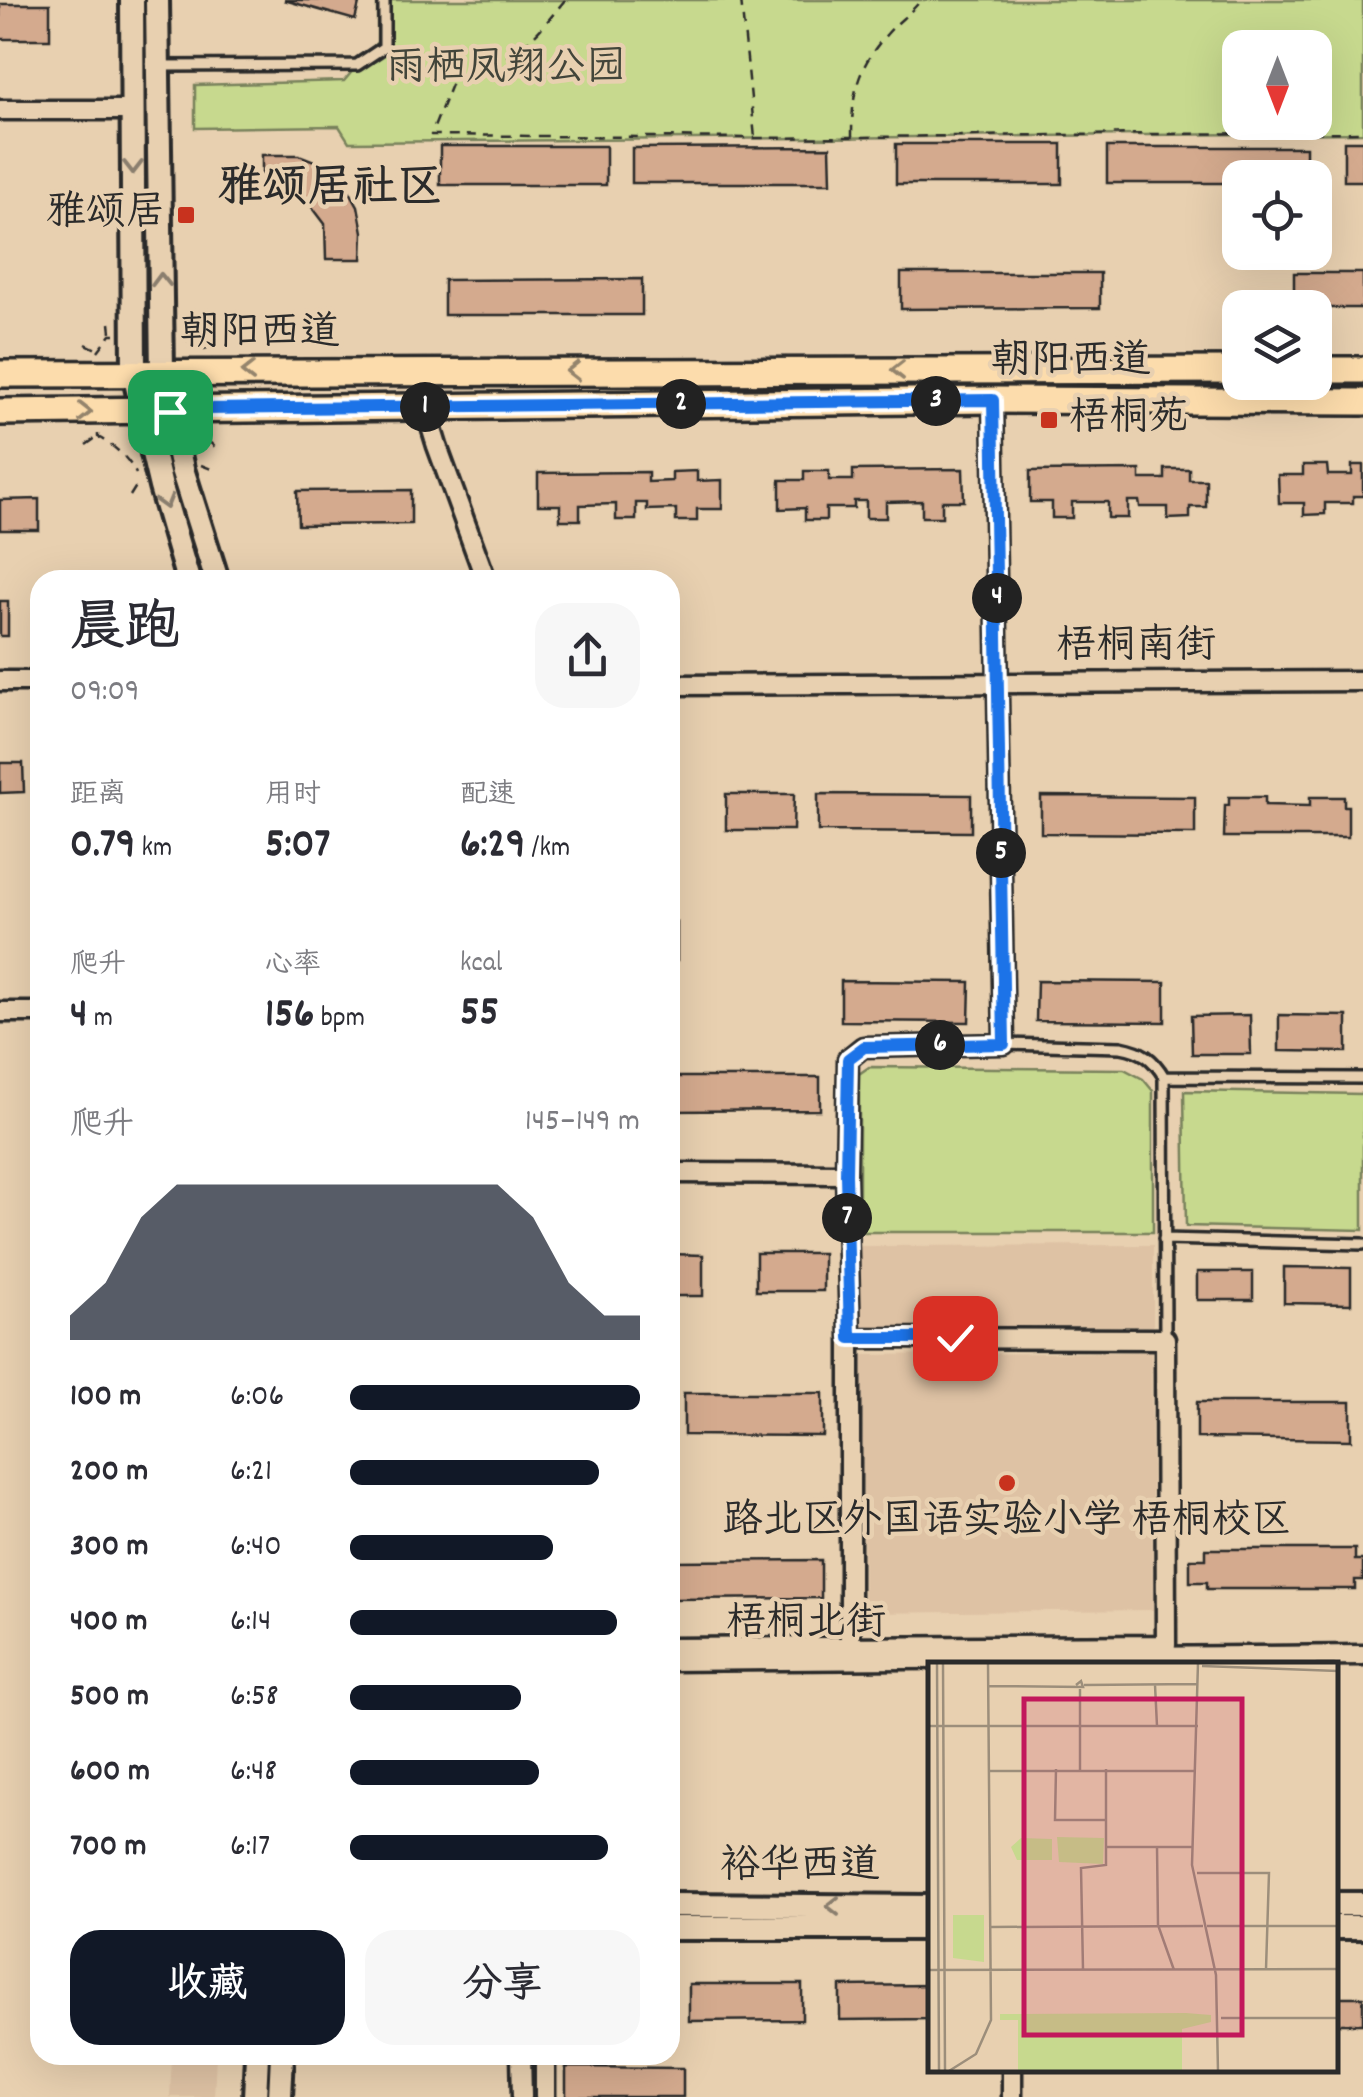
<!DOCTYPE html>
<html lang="zh">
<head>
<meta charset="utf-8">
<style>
  :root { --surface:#fff; --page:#f7f7f7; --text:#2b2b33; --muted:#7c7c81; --accent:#111827 }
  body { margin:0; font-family:Dekko,"LXGW WenKai TC",sans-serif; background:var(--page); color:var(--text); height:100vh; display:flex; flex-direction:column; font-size:38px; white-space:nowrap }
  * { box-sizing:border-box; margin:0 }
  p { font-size:32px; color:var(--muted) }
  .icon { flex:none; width:55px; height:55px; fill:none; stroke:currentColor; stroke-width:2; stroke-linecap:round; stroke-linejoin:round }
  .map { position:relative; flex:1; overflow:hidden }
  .details { position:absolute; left:30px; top:570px; width:650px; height:1495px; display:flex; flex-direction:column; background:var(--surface); border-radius:30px; box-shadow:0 10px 40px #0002 }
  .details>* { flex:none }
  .needle { width:65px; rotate:180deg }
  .tools { position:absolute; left:1222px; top:30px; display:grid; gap:20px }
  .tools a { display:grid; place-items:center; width:110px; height:110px; border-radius:20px; background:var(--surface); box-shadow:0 10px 40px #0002; font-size:50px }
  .pin { position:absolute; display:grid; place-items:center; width:85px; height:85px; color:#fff; margin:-42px; border-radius:20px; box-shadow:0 5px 15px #0006 }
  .km { position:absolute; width:50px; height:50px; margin:-25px; border-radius:50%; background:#222; color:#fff; font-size:28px; line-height:50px; text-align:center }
  .round { display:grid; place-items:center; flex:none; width:105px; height:105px; border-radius:30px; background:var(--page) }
  .overview { display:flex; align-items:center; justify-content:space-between; height:170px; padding:0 40px }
  h1 { font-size:55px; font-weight:700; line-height:75px }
  .stats { display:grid; grid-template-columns:repeat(3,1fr); gap:15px; height:170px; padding:10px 40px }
  .stats div { display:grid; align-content:center }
  .stats b { font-size:42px; font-weight:700 }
  .stats small { font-size:28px; font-weight:400 }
  .stats p { font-size:28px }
  .chart { height:280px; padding:20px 40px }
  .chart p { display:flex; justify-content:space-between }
  .chart svg { width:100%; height:180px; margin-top:10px; fill:var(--accent); opacity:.7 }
  .button { display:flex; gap:20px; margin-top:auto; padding:20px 40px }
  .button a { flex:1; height:115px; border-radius:30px; background:var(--accent); color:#fff; font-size:40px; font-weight:700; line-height:115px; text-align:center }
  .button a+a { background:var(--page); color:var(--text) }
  ul { padding:0 40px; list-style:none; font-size:32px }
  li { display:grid; grid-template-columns:160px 120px 1fr; align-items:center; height:75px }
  li i { height:25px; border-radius:12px; background:var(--accent) }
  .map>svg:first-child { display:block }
  .built { fill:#dec2a4 }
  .green { fill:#c7d98e; stroke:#79825c; stroke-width:2.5; fill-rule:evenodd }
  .building { fill:#d4aa8e; stroke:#2b2b2b; stroke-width:2.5 }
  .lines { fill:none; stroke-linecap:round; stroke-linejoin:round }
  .lane-casing { stroke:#2b2b2b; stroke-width:16 }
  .street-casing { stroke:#2b2b2b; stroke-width:25 }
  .secondary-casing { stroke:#2b2b2b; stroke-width:30 }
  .primary-casing { stroke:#2b2b2b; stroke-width:32 }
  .path { stroke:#2b2b2b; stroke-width:2.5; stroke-dasharray:10 8; stroke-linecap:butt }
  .lane { stroke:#e8d0b0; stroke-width:9 }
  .street { stroke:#e8d0b0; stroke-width:18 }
  .secondary { stroke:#e8d0b0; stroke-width:22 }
  .primary { stroke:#fcdcac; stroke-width:25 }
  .oneway { stroke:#8a7e6e }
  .oneway2 { stroke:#94846c }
  .route-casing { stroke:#fff; stroke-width:20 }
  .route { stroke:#1a73e8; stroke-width:12 }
  .poi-dot { fill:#c8321e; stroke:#e8d0b0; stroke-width:4 }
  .labels { text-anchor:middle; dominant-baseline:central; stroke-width:9; stroke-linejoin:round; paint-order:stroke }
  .park-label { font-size:40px; fill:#42453a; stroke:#e8d0b0 }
  .poi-label { font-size:40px; fill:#2b2b2b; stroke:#e8d0b0; text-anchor:end }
  .street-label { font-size:40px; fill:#2b2b2b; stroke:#e8d0b0 }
  .quarter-label { font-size:45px; font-weight:bold; fill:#2b2b2b; stroke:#e8d0b0 }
  .inset-road { fill:none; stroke:#9c8e7b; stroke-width:2.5 }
  .view { fill:#c2185b; fill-opacity:0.15; stroke:#c2185b; stroke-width:5 }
  .inset-edge { fill:none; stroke:#2b2b2b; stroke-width:5 }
</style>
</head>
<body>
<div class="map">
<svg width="1363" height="2097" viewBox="0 0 1363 2097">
  <rect width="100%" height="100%" fill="#e8d0b0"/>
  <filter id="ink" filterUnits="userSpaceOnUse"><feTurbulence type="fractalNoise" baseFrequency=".01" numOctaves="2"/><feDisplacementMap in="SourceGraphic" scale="20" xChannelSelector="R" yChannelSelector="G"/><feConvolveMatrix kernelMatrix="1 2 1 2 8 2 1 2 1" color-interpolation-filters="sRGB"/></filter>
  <g filter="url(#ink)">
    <path class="built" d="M1153,1245V1326H860V1246Z
      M1151,1352L1153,1610L864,1613L862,1355Z
      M172,2055H216L214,2097H170Z"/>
    <path class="green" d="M377,0H1363V133L349,142L339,126L195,128V85L344,81L377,42ZM1240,48H1315V122H1240Z
      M869,1067L1124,1069L1143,1079L1153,1091V1232H859V1074Z
      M1184,1091L1363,1094V1230L1186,1226Z"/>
    <path class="building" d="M284,0H360L355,20Z
      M0,4H50V39H0Z
      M1344,141H1363V181H1344Z
      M896,144H1062V184H896Z
      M440,146H606V185H440Z
      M830,147L831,183H632V148Z
      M1107,147H1306V178H1240V183H1107Z
      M262,155H299L325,165L345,183L358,206L363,232L362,259H326L325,224L300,191L262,190Z
      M901,273H1100V308L901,309Z
      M1294,273H1363V308H1294Z
      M642,279V315H444V280Z
      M1303,465H1327L1328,475H1352V465H1363V496H1353V503H1325V514L1304,515V503H1279L1278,475H1303Z
      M963,469L964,501H942V517H922V501L886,502V518H866V501H854V508H826V520H805V508L780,509V480H804V471H829V480H853V470Z
      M1165,469H1189V480H1206V507H1190V518L1168,519V507H1140L1139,501H1128V518H1108V502H1072V518H1052V502H1030V471L1140,470V479H1165Z
      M697,471V481L722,480V509H697V521H676V509L647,510V503H636V520H616V504L580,505V520H560V505H538V473L648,472V482L672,481V472Z
      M411,490V524L298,525L297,491Z
      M39,499V530H0V500Z
      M0,601H8V636H0Z
      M670,725H675V763H670Z
      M0,763H23L24,792L0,793Z
      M726,794H794L793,830H726Z
      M818,794L971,795V832L818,831Z
      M1041,796L1195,797V834L1041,833Z
      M1229,797H1265V805L1310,806V797H1344V806H1348V837H1224L1225,805H1229Z
      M670,922H677V960H670Z
      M841,981L970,982L969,1022L841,1021Z
      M1037,981L1165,982V1022L1036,1021Z
      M1250,1015L1251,1054H1192L1191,1016Z
      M1279,1015L1347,1016V1052L1279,1051Z
      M670,1077H820V1110L670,1111Z
      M756,1253H823V1291H756Z
      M670,1254L703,1255V1296H670Z
      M1284,1267L1351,1268V1304L1284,1303Z
      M1197,1272H1253V1300H1197Z
      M684,1393H823V1436L684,1435Z
      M1197,1402H1351V1440L1197,1438Z
      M1206,1549H1355V1560H1363V1580H1355V1589H1207V1582H1190V1559H1206Z
      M821,1560V1598L670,1599V1561Z
      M689,1984H802V2020L689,2021Z
      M931,1985V2019L840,2020V1986Z
      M1336,1997H1363V2024H1336Z
      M566,2067L683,2068V2097H566Z"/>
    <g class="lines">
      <g class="lane-casing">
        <path id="lane" d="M159,66L357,65L384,47V0
          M1004,1044L1121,1047C1142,1051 1153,1058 1164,1077L1165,1339
          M1164,1077L1363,1078
          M1164,1239L1363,1244"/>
      </g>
      <g class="street-casing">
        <path id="street" d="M0,110H133
          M425,407L437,446L486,580
          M0,681H40
          M670,685L1363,681
          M0,1012H40
          M670,1173L846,1174
          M850,1338L1165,1339L1166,1645L1162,1657
          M670,1648L1163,1645
          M848,1659L850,1647V1338L846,1174L848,1059L863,1047L1004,1044L993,400
          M670,1661L1363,1655
          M521,2055L522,2097
          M545,2055V2097
          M1012,2070V2097"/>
      </g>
      <g class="secondary-casing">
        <path id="secondary" d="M132,0L134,374L161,487L188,580
          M157,0L162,373L182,469L217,580
          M1336,1904H1363
          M670,1905L931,1907
          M1336,1927H1363
          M670,1928H931
          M255,2097L257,2055
          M280,2097L282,2055"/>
      </g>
      <g class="primary-casing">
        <path id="primary" d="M1315,370H1363
          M0,374L1240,370
          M0,412L993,400L1363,402"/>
      </g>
      <path class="path" d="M565,0C550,18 535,38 516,51C496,64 473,73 452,82L431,135L755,138L1363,132
        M741,0L755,138
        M852,136C852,92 857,68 887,34C897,22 911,13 921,0
        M110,323L111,332
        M183,336L193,345L205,349
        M86,344L96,349
        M205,349L216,343
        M98,351L111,334H115
        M98,434V437C114,446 128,457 136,474
        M207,440L217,449
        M86,445L96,438
        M200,448L205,432
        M201,465L216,471
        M130,496L138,483"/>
      <use href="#lane" class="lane"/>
      <use href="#street" class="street"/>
      <use href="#secondary" class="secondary"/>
      <use href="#primary" class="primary"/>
    </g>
    <defs><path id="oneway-chevron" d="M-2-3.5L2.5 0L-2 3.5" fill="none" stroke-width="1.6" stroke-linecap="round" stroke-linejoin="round" transform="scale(2.5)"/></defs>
    <g class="oneway">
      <use href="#oneway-chevron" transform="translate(133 167) rotate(90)"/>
      <use href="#oneway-chevron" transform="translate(161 280) rotate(-91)"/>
      <use href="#oneway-chevron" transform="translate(165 502) rotate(74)"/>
      <use href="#oneway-chevron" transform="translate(833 1906) rotate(-180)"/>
    </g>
    <g class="oneway2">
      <use href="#oneway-chevron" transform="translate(898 370) rotate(180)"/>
      <use href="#oneway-chevron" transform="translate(573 371) rotate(180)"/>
      <use href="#oneway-chevron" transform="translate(248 372) rotate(180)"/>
      <use href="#oneway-chevron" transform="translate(85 412)"/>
    </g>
  </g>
  <g class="lines" filter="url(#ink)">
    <g class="route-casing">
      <path id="route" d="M170,412L205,409L993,400L1004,1044L864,1047L848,1059L846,1174L850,1338H955"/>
    </g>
    <use href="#route" class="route"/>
  </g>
  <g class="poi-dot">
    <rect x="176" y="205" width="20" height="20" rx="5"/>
    <rect x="1039" y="410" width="20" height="20" rx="5"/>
    <circle cx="1007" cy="1483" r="10"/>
  </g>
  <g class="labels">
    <g class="park-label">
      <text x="506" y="70">雨栖凤翔公园</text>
    </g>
    <g class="poi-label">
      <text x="166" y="215">雅颂居</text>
      <text x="1069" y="420" text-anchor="start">梧桐苑</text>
      <text x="1007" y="1523" text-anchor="middle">路北区外国语实验小学 梧桐校区</text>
    </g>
    <g class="street-label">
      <text x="260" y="335">朝阳西道</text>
      <text x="1071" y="363">朝阳西道</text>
      <text x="1136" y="648">梧桐南街</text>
      <text x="806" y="1625">梧桐北街</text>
      <text x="800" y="1868">裕华西道</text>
    </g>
    <g class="quarter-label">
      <text x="330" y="191">雅颂居社区</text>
    </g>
  </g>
  <g transform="translate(928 1662)">
    <rect width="410" height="410" fill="#e8d0b0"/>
    <path d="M129,175L176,176L175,202L131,200ZM93,176L124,177V198H89L83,185ZM25,253H56V300L25,296ZM258,351L283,353V360L254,367V409H90V358H72V352Z" fill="#c7d98e"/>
    <path class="inset-road" d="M9,1L11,409M15,1L17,409M270,1L264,203L288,313L290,409M274,4L410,9M156,23L269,22M227,23L229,64M60,24L155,25L153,19L148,23M152,27V108M0,64H270M128,107L127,158H178M62,109H266M179,185H265M229,185L230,263L246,308M269,211H341L338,307M279,264H410M63,265L275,264M155,307L153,206L178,203V107M0,308L410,307M293,356H410M21,409L48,392L63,358L60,1"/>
    <path class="view" d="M96,37H314V373H96Z"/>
    <rect width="410" height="410" class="inset-edge"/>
  </g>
</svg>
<div class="tools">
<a><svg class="needle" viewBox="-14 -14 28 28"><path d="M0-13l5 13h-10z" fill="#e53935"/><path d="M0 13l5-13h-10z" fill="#7c7c81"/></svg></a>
<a><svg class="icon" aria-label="locate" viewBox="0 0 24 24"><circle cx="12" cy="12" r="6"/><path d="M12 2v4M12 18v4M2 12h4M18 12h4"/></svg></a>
<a><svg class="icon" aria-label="layers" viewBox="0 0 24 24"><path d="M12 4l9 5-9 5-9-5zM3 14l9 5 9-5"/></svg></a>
</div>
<div class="pin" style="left:170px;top:412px;background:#1e9e55"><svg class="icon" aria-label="arrive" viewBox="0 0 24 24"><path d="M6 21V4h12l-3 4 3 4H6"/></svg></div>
<div class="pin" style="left:955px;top:1338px;background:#d93025"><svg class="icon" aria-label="check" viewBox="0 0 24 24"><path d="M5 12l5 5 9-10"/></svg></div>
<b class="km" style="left:425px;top:407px">1</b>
<b class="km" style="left:681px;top:404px">2</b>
<b class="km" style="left:936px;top:401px">3</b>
<b class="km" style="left:997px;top:598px">4</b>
<b class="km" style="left:1001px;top:853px">5</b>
<b class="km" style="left:940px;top:1045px">6</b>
<b class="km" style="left:847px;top:1218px">7</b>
<section class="details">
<div class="overview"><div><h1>晨跑</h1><p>09:09</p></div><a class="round"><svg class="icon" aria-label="share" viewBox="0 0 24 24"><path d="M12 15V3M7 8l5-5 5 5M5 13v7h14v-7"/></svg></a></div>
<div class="stats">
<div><p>距离</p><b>0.79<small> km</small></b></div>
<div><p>用时</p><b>5:07</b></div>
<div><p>配速</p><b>6:29<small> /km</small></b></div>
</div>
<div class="stats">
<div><p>爬升</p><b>4<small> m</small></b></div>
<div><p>心率</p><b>156<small> bpm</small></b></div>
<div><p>kcal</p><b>55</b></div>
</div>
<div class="chart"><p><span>爬升</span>145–149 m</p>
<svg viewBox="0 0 160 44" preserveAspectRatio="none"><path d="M0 44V38L10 30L20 14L30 6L40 6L50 6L60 6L70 6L80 6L90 6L100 6L110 6L120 6L130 14L140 30L150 38L160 38V44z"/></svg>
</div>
<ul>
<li><b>100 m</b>6:06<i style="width:100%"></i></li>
<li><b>200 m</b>6:21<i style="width:86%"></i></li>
<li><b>300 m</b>6:40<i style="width:70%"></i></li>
<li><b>400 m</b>6:14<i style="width:92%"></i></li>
<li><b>500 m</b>6:58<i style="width:59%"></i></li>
<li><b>600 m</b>6:48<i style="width:65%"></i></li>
<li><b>700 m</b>6:17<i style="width:89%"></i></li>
</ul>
<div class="button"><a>收藏</a><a>分享</a></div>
</section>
</div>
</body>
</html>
